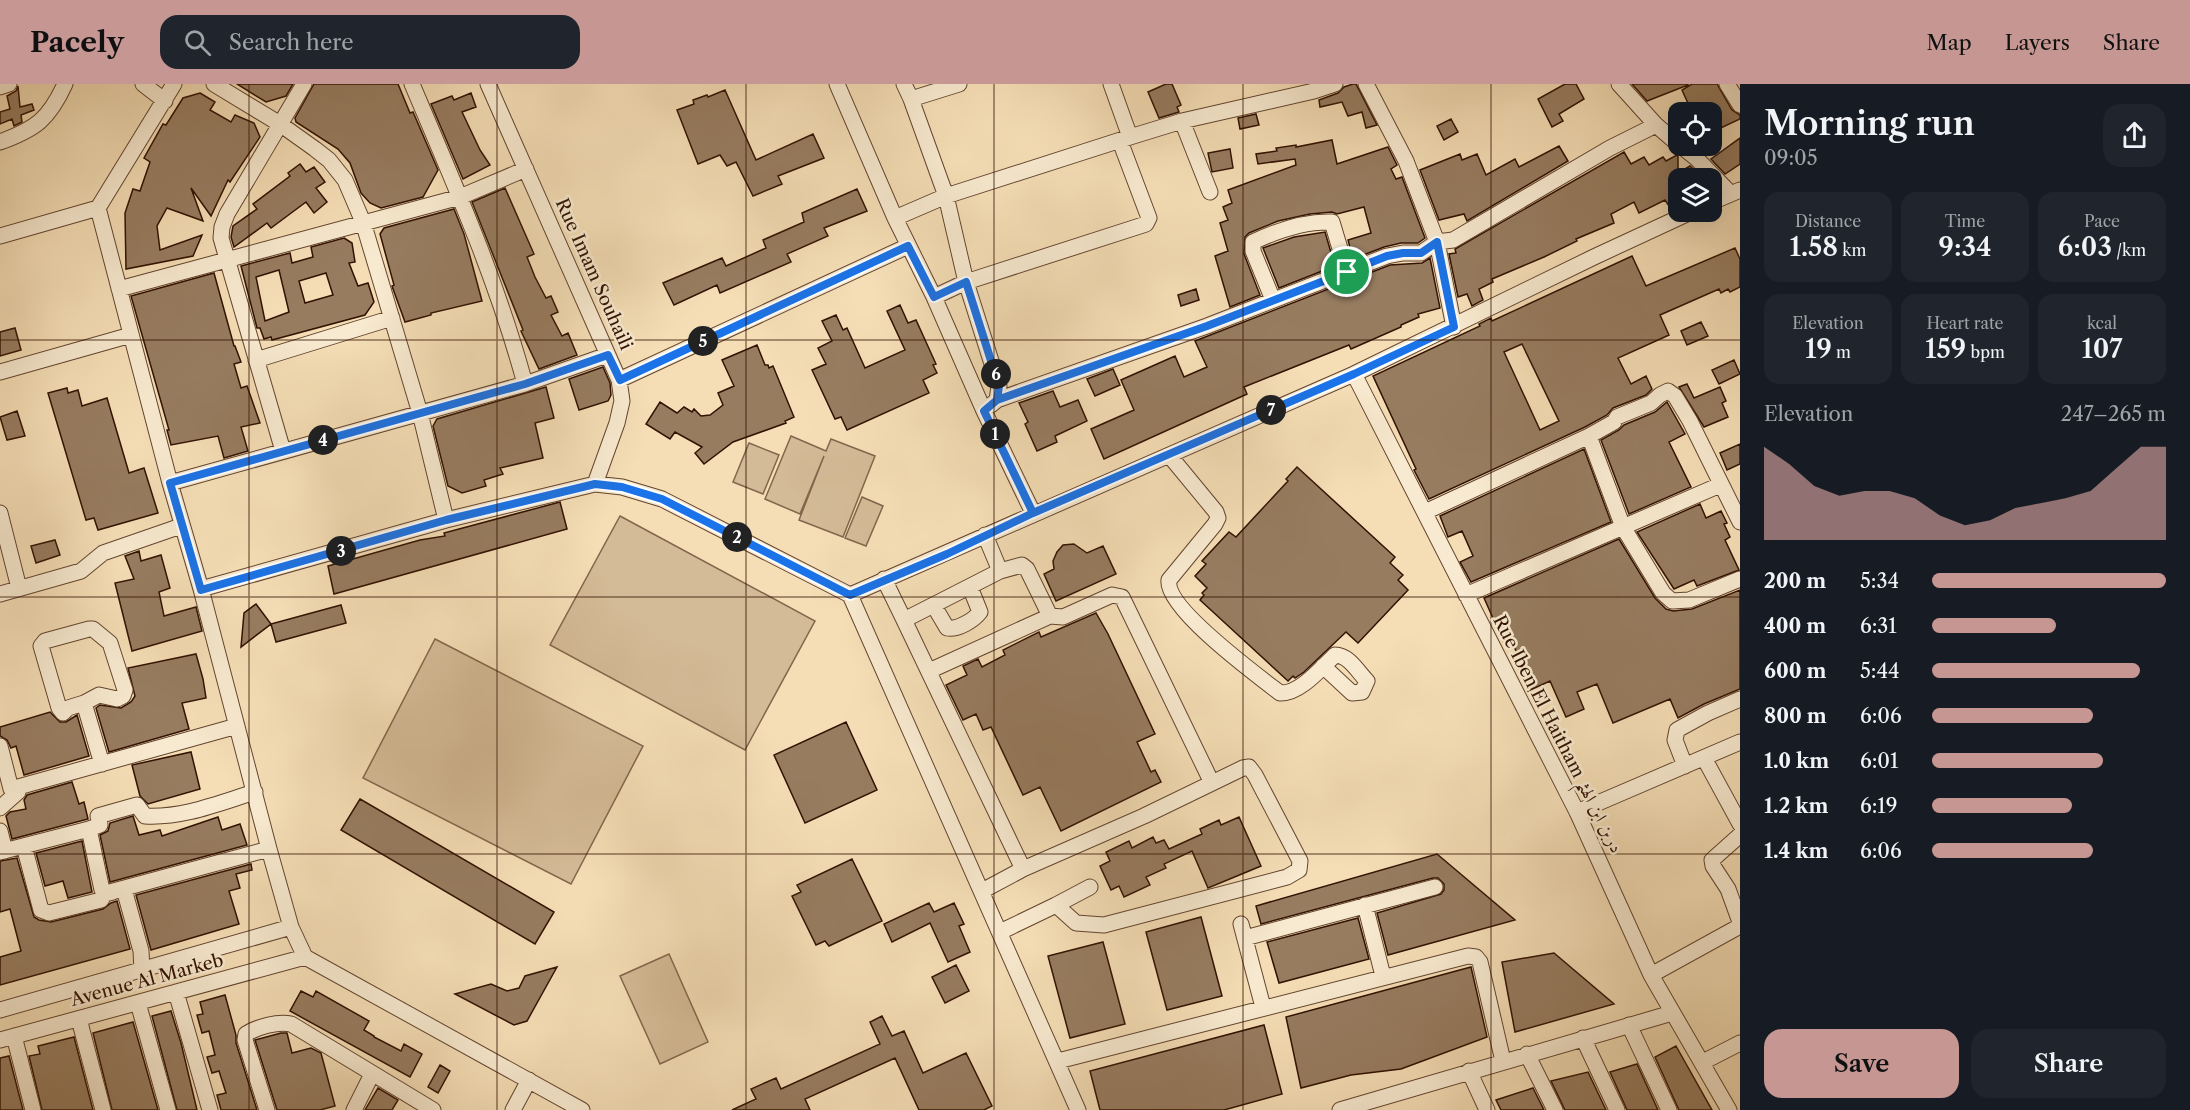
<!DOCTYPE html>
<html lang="en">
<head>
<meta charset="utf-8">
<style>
  :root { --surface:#171b24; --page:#20242c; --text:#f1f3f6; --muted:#9ea1a6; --accent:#c59692 }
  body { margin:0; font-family:"Libre Caslon Text",Amiri,serif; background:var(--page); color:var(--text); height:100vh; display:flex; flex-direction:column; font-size:22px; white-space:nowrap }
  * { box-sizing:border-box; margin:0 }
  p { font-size:20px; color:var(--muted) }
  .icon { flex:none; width:33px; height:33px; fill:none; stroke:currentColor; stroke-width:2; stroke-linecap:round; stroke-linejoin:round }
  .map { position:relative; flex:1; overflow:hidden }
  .side { display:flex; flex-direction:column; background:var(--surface); width:450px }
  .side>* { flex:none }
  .tools { position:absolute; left:1668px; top:18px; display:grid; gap:12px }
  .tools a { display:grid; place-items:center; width:54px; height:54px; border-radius:12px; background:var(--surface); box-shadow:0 6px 24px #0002; font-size:30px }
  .pin { position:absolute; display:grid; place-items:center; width:51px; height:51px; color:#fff; margin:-26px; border:3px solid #fff; border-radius:50%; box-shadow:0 2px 6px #0007 }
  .km { position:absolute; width:30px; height:30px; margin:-15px; border-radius:50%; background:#222; color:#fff; font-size:16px; line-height:30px; text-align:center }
  .round { display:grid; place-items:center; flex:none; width:63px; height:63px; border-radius:18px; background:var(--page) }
  .overview { display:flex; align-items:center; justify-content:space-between; height:102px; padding:0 24px }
  h1 { font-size:33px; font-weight:600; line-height:45px }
  .figures { display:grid; grid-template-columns:repeat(3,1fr); gap:9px; height:102px; padding:6px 24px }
  .figures div { display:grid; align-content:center; border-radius:15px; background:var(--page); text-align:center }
  .figures b { font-size:26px; font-weight:600 }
  .figures small { font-size:16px; font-weight:400 }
  .figures p { font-size:16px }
  .chart { height:168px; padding:12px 24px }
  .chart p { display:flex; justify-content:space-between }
  .chart svg { width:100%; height:108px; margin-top:6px; fill:var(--accent); opacity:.7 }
  .cta { display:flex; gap:12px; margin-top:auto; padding:12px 24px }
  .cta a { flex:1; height:69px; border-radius:18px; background:var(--accent); color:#111; font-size:24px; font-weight:600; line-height:69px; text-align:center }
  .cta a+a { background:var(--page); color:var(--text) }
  ul { padding:0 24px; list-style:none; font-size:20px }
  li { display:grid; grid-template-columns:96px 72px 1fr; align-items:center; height:45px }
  li i { height:15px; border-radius:8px; background:var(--accent) }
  header { display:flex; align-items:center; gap:36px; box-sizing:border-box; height:84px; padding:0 30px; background:var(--accent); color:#111 }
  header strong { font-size:28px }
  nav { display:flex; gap:33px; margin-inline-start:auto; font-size:21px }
  .search { width:420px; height:54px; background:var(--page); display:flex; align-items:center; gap:15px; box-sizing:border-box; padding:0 21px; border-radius:18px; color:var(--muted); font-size:22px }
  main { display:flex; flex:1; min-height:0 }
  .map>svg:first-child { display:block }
  .green { fill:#d4bb97; stroke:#83664c; stroke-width:1.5 }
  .building { fill:#977c60; stroke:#321202; stroke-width:1.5; fill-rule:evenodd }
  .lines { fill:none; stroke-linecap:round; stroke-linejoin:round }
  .minor-casing { stroke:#63452f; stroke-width:17 }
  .minor { stroke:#f8ead0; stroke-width:15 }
  .route-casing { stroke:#fff; stroke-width:12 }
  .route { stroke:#1a73e8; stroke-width:8 }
  .grid { fill:none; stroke:#321202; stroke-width:1.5; stroke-opacity:0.55 }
  .labels { text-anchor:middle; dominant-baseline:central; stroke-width:5; stroke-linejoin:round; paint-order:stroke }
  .street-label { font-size:18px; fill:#321202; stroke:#f8ead0 }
</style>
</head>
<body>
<header>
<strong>Pacely</strong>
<div class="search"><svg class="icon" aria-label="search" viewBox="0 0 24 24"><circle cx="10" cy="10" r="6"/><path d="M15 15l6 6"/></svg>Search here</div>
<nav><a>Map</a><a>Layers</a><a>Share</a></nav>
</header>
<main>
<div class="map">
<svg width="1740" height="1026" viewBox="0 0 1740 1026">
  <rect width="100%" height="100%" fill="#f5deb6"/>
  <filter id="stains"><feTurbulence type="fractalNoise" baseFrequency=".00333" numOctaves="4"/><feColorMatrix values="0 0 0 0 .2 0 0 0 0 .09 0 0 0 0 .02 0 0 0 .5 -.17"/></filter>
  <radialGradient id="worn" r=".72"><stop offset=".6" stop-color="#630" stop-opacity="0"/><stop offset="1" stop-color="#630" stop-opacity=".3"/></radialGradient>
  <path class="green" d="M791,352L826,367L831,355L875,372L843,453L799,436L824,372L800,430L765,415Z
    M749,359L779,371L763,410L733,398Z
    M862,413L883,422L866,462L845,454Z
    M620,432L815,537L745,666L550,561Z
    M435,555L643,662L571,800L363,694Z
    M669,870L708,958L660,980L620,892Z"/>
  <path class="building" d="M237,0H293L286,12L266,18Z
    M314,0H398L410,29L413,28L438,86L423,113L381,124L370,119L361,109L350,79L338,65L296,38L295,34Z
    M1166,0H1172L1181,21L1177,23L1179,28L1159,34L1148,8Z
    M1353,0H1356L1377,41L1366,44L1362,28L1348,32L1342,18L1320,23L1319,16L1338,9L1344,3Z
    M1565,0H1576L1584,15L1559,30L1563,37L1552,43L1538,15Z
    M1632,0H1688V1L1647,17Z
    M1692,0H1717L1732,26L1740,31V35L1712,48V28H1692L1682,6Z
    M18,2L20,23L32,20L34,26L21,31L22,38L14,42L12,35L0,40V28L10,25L7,12L16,7Z
    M725,6L756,76L813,50L824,74L778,92L782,100L753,112L736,78L727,82L720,71L698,80L677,26L694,20L693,16L707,11L708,13Z
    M200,9L215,18L210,26L231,38L235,31L254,39L260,53L230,98L228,96L211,132L191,104L203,137L167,124L157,142L160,166L202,151L193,172L126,185L125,129L133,105L140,107L150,78L144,74L163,40L166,41L183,14Z
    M471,9L476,23L462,28L480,66L490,81L463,95L431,20L452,12L454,16Z
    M1256,30L1259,41L1240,45L1238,34Z
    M1451,35L1458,48L1444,56L1437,42Z
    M1740,54V80L1725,90L1711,75Z
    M1332,56L1337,80L1388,63L1397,81L1391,85L1396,95L1402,93L1425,154L1418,159H1401L1384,163L1353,175L1348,156L1371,149L1364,123L1337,130L1332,128L1310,130L1278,137L1249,149L1245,153L1244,170L1260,211L1230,223L1215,172L1228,167L1220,139L1228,136L1223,123L1232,119L1228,106L1296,81L1295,75L1258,80L1256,70L1277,67L1276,64L1296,61V63Z
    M1559,62L1568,77L1467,137L1464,130L1439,136L1420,86L1460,70L1462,76L1477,70L1486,91L1515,75L1519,83Z
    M1230,65L1233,84L1212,88L1208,69Z
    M1624,68L1631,80L1644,73L1649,81L1663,73L1666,77L1677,71L1678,73V89L1690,82L1702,94H1678V120L1671,125L1665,116L1639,129L1634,118L1611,130L1614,139L1576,155L1577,157L1544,173L1492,195L1493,198L1479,205L1483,216L1472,222L1467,210L1458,213L1449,170L1456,169L1455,165Z
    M300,80L306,88L314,83L325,98L316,104L327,118L314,129L306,118L271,144L267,139L234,163L231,153L233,142L257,125L253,120L290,92L288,89Z
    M505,104L534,170L527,173L535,193L546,214L551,212L558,228L551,231L562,252L568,249L577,271L539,285L521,247L523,246L472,118Z
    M857,105L867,127L824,144L828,152L787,170L791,178L720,209L717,201L674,221L663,199L722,174L726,182L766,164L763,156L804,138L802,129Z
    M454,125L464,150L482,217L431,229V231L405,238L392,202L394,201L380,150L384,144Z
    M1325,148L1335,182L1279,204L1263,164L1294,153Z
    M344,154L352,159L355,178L349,179L358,202L368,199L374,218L365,231L272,256L271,253L264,255L260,244H257L241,182L290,169L292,179L313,173L311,163ZM279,186L289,228L265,237L256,193ZM326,189L333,211L305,219L299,197Z
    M1735,164L1740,175V203L1730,208L1728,205L1721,209L1719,205L1660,231L1669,251L1618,274L1631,300L1646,292L1652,305L1646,311L1613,324L1607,331L1585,343L1429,415L1414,386L1416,385L1373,292L1480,242L1479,240L1491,234L1492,237L1632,172L1646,202ZM1522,260L1559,337L1540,346L1504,268Z
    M1430,174L1440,224L1418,230L1419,233L1401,241V243L1351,265L1349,261L1244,303L1247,310L1104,375L1091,345L1134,326L1121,296L1175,272L1184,293L1207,283L1195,257L1390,181L1422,179Z
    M214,189L234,262H235L241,278L234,280L241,304L247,302L260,339L241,343L248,367L224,374L218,352L171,361L167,346H169L131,212Z
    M1196,205L1199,216L1181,222L1178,211Z
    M900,221L908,239L916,236L936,280L933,281L937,289L923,296L929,309L847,346L841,333L835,335L812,286L826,280L818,264L832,257L822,237L836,231L843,246L847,244L865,284L905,266L887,227Z
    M1701,238L1708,252L1687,261L1681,247Z
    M15,244L21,266L0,272V248Z
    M757,261L765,281H768L769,284L773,282L794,333L785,337L786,339L733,358L704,380L695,369L702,363L675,348L670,355L646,340L660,318L677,329L684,323L692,328L694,325L701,332L710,331L723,321L718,309L734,302L722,276Z
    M1734,276L1740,290L1719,300L1712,286Z
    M603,283L610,299L611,311L608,317L579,326L569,295Z
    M1113,285L1120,301L1095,312L1087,295Z
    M1687,300L1694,314L1720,303L1726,317L1722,319L1728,333L1704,343L1679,303Z
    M546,303L554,334L535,339L543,374L500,384L503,390L484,396L486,402L462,409L448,402L433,342L437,335Z
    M67,304L68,309L78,306L82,322L107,314L129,389L144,384L158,429L98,446L94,434L86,436L48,309Z
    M1053,307L1060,323L1078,316L1087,337L1055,352L1057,358L1037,367L1025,340L1028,338L1019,319Z
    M1667,318L1685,350L1669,358L1691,403L1629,430L1601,356L1619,346L1624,341L1655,328Z
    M17,327L25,352L7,356L0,333Z
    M1740,360V380L1727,386L1720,369Z
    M1584,365L1611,438L1471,498L1460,478L1473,472L1462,447L1448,453L1440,432Z
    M1297,383L1395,473L1390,479L1403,491L1398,496L1408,506L1358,559L1346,548L1304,588L1295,594L1293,592L1288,597L1200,516L1204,511L1202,509L1207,504L1195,492L1206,480L1202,477L1229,448L1236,453L1288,397L1286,395Z
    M560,418L567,445L334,510L328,482L420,456L445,452L444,449Z
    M1700,420L1706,434L1721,427L1727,439L1724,440L1730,453L1725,456L1739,486L1697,502L1694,496L1674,505L1637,448Z
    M1619,455L1655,514L1666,525L1673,527L1692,525L1740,506V605L1704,620L1678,634L1670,615L1613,639L1597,600L1577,608L1584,625L1566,633L1550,597L1528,607L1519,586L1524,584L1511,556L1504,559L1484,514Z
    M55,456L60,471L36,479L31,462Z
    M1074,460L1087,469L1103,462L1116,490L1056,517L1044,490L1054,485L1053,477L1057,468L1063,461Z
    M139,467L141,477L161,471L170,504L159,508L164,532L196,523L202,547L132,567L115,499L134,495L125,472Z
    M256,520L271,540L241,563L244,529Z
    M341,521L346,539L276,558L271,540Z
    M1096,529L1108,550L1155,650L1137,658L1151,688L1155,686L1161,698L1061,747L1040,703L1023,711L991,643L983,646L976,630L963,636L946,601L967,591L963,582L978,575L982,583L1005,571L1003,566L1039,548L1041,553Z
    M196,570L203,595L206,614L182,619L189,645L109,668L96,624L100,621L121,624L131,618L135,612L128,584Z
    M50,628L60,638H66L77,631L89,672L24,691L16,662L11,664L7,656L0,652V643Z
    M846,638L877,706L805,739L774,671Z
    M191,668L200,705L148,720L140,712L132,681Z
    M72,698L79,720L84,718L88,735L12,755L6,732L10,728L26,725L24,716L27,711Z
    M360,715L554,828L535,860L341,746Z
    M133,732L139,751L160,746L162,752L218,733L222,746L240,740L247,761L110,798L100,751L108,747L110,739Z
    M1239,733L1261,782L1208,804L1192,767L1164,780L1166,784L1146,793L1150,801L1124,813L1119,802L1111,806L1100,782L1110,777L1106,768L1129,757L1132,764L1153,753L1156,759L1164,756L1169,765L1202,750L1200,745L1219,736L1221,741Z
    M82,757L92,808L68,814L63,797L45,802L36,769Z
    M1437,770L1515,836L1388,871L1377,829L1441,810L1444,806V800L1438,794H1433L1261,840L1256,822Z
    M17,774L34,833L39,836L51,838L103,825L111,819L117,817L130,865L0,901V873L21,867L10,825L0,828V777Z
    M852,775L882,837L829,862L825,857L816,861L792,812L801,808L797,801Z
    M251,780L252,786L236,790L240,804L229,807L239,840L151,866L136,811Z
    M929,819L934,828L954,819L964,840L959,842L970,868L948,878L930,839L892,858L884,840Z
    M1201,833L1222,912L1167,926L1146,848Z
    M1358,834L1369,875L1279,899L1267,858Z
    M1103,858L1125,940L1070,954L1048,872Z
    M1554,869L1614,920L1515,948L1502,878Z
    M956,881L969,907L945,919L932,893Z
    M557,883L527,937L514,941L455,910L491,900L507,907L519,904L525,892Z
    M1471,883L1487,953L1401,985L1351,991L1301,1004L1286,933Z
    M301,907L313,913L316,907L369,937L364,946L374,952V953L401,967L404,960L422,970L410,993L290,927Z
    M225,911L236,951V959L257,1026H221L217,1011L226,1009L219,987L212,989L207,973L215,971L209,947L202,949L197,931L203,930L200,918Z
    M171,927L181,959L197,1026H177L152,932Z
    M882,932L892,952L904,947L923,989L966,969L992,1022L984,1026H919L895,974L805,1015L810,1026H732L756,1015L751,1005L776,994L781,1005L880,960L870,938Z
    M133,938L158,1026H112L93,949Z
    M1264,941L1282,1010L1224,1026H1100L1090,987Z
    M281,949H287L292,969L311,964L321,969L335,1022L320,1026H277L255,956Z
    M74,953L93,1026H42L29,972L40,970L38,962Z
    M1676,962L1712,1026H1679L1655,973Z
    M9,972L23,1026H0V974Z
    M1637,980L1658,1026H1627L1610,988Z
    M440,981L450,987L438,1009L428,1003Z
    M1588,988L1606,1026H1565L1551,997Z
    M378,1004L398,1016L392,1026H365Z
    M1533,1004L1544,1026H1501L1496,1016Z"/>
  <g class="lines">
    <g class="minor-casing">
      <path id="minor" d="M143,0L165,17
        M214,0L280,40L315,65L329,76L345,96L363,138L420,329L446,436
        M412,0C454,99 497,196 525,300
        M488,0L619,296L622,317L617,339L595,400
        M837,0L895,134L934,213L984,327L1033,429
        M904,0L911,15L946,112L966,198L999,302L997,316L991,321
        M1111,0L1130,53
        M1366,0L1406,77L1437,158L1454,243
        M1619,0L1656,41L1678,60
        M1727,0L1740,21
        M0,3L9,0
        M911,15L959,0
        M1182,37L1210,108
        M0,58C36,45 49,35 65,0
        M1681,62L1697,75L1730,109
        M1712,118L1740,106
        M98,124L170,399L201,505L269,765L291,843L305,873L582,1026
        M895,134L946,112L1130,53L1182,37L1314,7L1335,0
        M0,152L98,124L174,0
        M119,205L460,113L526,85
        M934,213L966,198L1146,140L1149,134L1120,57
        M1273,216L1253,167V158C1276,147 1306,137 1332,138L1347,188
        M256,276L392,234
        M0,288L131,251
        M1354,290L1577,728L1651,891L1729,1026
        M619,296L908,162
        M997,316L1207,242L1387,172L1403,169H1421L1437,158L1453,156L1610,64L1656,41
        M1589,352L1623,443L1663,509L1672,517L1689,516L1740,495
        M283,367L221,154L222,143L227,130L304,0
        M1169,371L1216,428L1218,434L1215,440L1169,496C1164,523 1258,592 1280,609C1300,610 1321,584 1335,571C1349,571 1358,588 1367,597L1362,608L1352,609L1323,582
        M170,399L525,300L607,271
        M1425,428L1589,352L1614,338L1617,333L1651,319L1660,311L1668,307L1675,312L1690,337L1740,438
        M0,429L19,504
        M985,451L1000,487L904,536L1023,785
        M1000,487L1022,481L1027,485L1050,532L1063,533L1112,511L1122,513L1211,697
        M884,495L904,536
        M201,505L446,436L595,400L622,403L662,415L850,511L1078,1026
        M0,510L81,487L103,469L181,442
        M850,511L1354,290L1594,173L1691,128
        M1466,511L1720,401
        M934,522L947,544C958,546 974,536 980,528L970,503
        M929,587L1050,532
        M84,619L68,624L63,629L59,624L41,562L45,557L89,545H93L110,559L125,606L123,612L117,615L99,611L84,619L102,680
        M0,662L11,705L18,708L0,724
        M1704,674L1740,740
        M1685,682L1675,656L1677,646L1708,629L1740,615
        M11,705L237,642
        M1577,728L1740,658
        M89,745L102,806L106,809L269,765
        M0,747L5,767
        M1740,751L1712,776L1713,782L1728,805L1740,838
        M24,762L41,826L49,829L101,816L105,810L113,808
        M0,768L89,745L100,741L98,732L137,721L145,732C184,734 219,719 255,708
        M124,805L141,867L142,886
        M982,807L1023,785L1144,732L1243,684L1249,683L1255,691L1300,777L1299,786L1287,793L1104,841L1076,839L1056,821L1000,848
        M1056,821L1090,803
        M1365,821L1383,892
        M1241,840L1263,923
        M1245,854L1435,803
        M1651,891L1740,842
        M176,908L210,1026
        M138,919L168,1026
        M0,926L291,843
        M79,935L103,1026
        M1629,941L1669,1026
        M14,952L33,1026
        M1583,954L1617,1026
        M0,956L305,873
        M1527,970L1555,1026
        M1058,977L1468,872L1476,873L1480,878L1503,977
        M1703,978L1740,959
        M1469,987L1487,1026
        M267,1026L245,956L246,950C257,943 278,937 291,940L433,1026
        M354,1026L372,990
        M513,1026L529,996
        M1340,1026L1672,929"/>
    </g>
    <use href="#minor" class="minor"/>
  </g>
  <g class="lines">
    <g class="route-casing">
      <path id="route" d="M1347,188L1207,242L997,316L984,327L1033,429L947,470L850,511L662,415L622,403L595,400L446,436L201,506L170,399L525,300L608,271L620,296L908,162L934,213L966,198L999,302L997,316L984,327L1033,429L1354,290L1454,243L1437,158L1421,169H1403L1387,172L1347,188"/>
    </g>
    <use href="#route" class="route"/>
  </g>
  <path class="grid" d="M249,0V1026M497,0V1026M746,0V1026M994,0V1026M1243,0V1026M1491,0V1026M0,256H1740M0,513H1740M0,770H1740"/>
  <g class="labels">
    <g class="street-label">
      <text transform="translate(594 190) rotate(66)">Rue Imam Souhaili</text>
      <text transform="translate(1558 650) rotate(63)">Rue Iben El Haitham دربن ابن الهثم</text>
      <text transform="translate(147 896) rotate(-15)">Avenue Al Markeb</text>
    </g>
  </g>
  <rect width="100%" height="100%" filter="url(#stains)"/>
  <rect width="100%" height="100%" fill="url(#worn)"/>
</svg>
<div class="tools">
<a><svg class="icon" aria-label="locate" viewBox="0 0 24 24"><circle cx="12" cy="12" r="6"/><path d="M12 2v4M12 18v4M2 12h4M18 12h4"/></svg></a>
<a><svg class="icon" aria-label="layers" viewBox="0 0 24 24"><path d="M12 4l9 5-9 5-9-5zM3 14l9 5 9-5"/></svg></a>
</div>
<div class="pin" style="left:1347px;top:188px;background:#1e9e55"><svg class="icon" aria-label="arrive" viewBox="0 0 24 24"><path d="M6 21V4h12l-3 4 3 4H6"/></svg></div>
<b class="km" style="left:995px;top:350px">1</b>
<b class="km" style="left:737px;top:453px">2</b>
<b class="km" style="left:341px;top:467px">3</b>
<b class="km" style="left:323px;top:356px">4</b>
<b class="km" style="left:703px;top:257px">5</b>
<b class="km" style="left:996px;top:290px">6</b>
<b class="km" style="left:1271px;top:326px">7</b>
</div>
<section class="side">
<div class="overview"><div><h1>Morning run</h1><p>09:05</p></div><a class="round"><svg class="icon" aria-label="share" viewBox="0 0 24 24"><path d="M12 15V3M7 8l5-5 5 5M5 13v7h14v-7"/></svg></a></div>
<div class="figures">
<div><p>Distance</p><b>1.58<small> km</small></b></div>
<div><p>Time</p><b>9:34</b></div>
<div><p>Pace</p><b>6:03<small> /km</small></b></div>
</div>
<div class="figures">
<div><p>Elevation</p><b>19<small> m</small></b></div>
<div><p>Heart rate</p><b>159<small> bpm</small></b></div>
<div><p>kcal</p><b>107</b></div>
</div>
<div class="chart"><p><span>Elevation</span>247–265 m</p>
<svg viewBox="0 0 160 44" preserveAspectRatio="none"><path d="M0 44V6L10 13L20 22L30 26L40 24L50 24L60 27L70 34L80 38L90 36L100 31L110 29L120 27L130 24L140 15L150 6L160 6V44z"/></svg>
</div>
<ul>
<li><b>200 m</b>5:34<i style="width:100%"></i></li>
<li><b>400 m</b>6:31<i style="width:53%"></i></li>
<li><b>600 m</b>5:44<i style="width:89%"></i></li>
<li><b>800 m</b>6:06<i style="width:69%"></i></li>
<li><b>1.0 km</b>6:01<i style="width:73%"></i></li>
<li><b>1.2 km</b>6:19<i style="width:60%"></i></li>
<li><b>1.4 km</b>6:06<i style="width:69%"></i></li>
</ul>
<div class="cta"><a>Save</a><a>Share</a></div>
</section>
</main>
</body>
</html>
